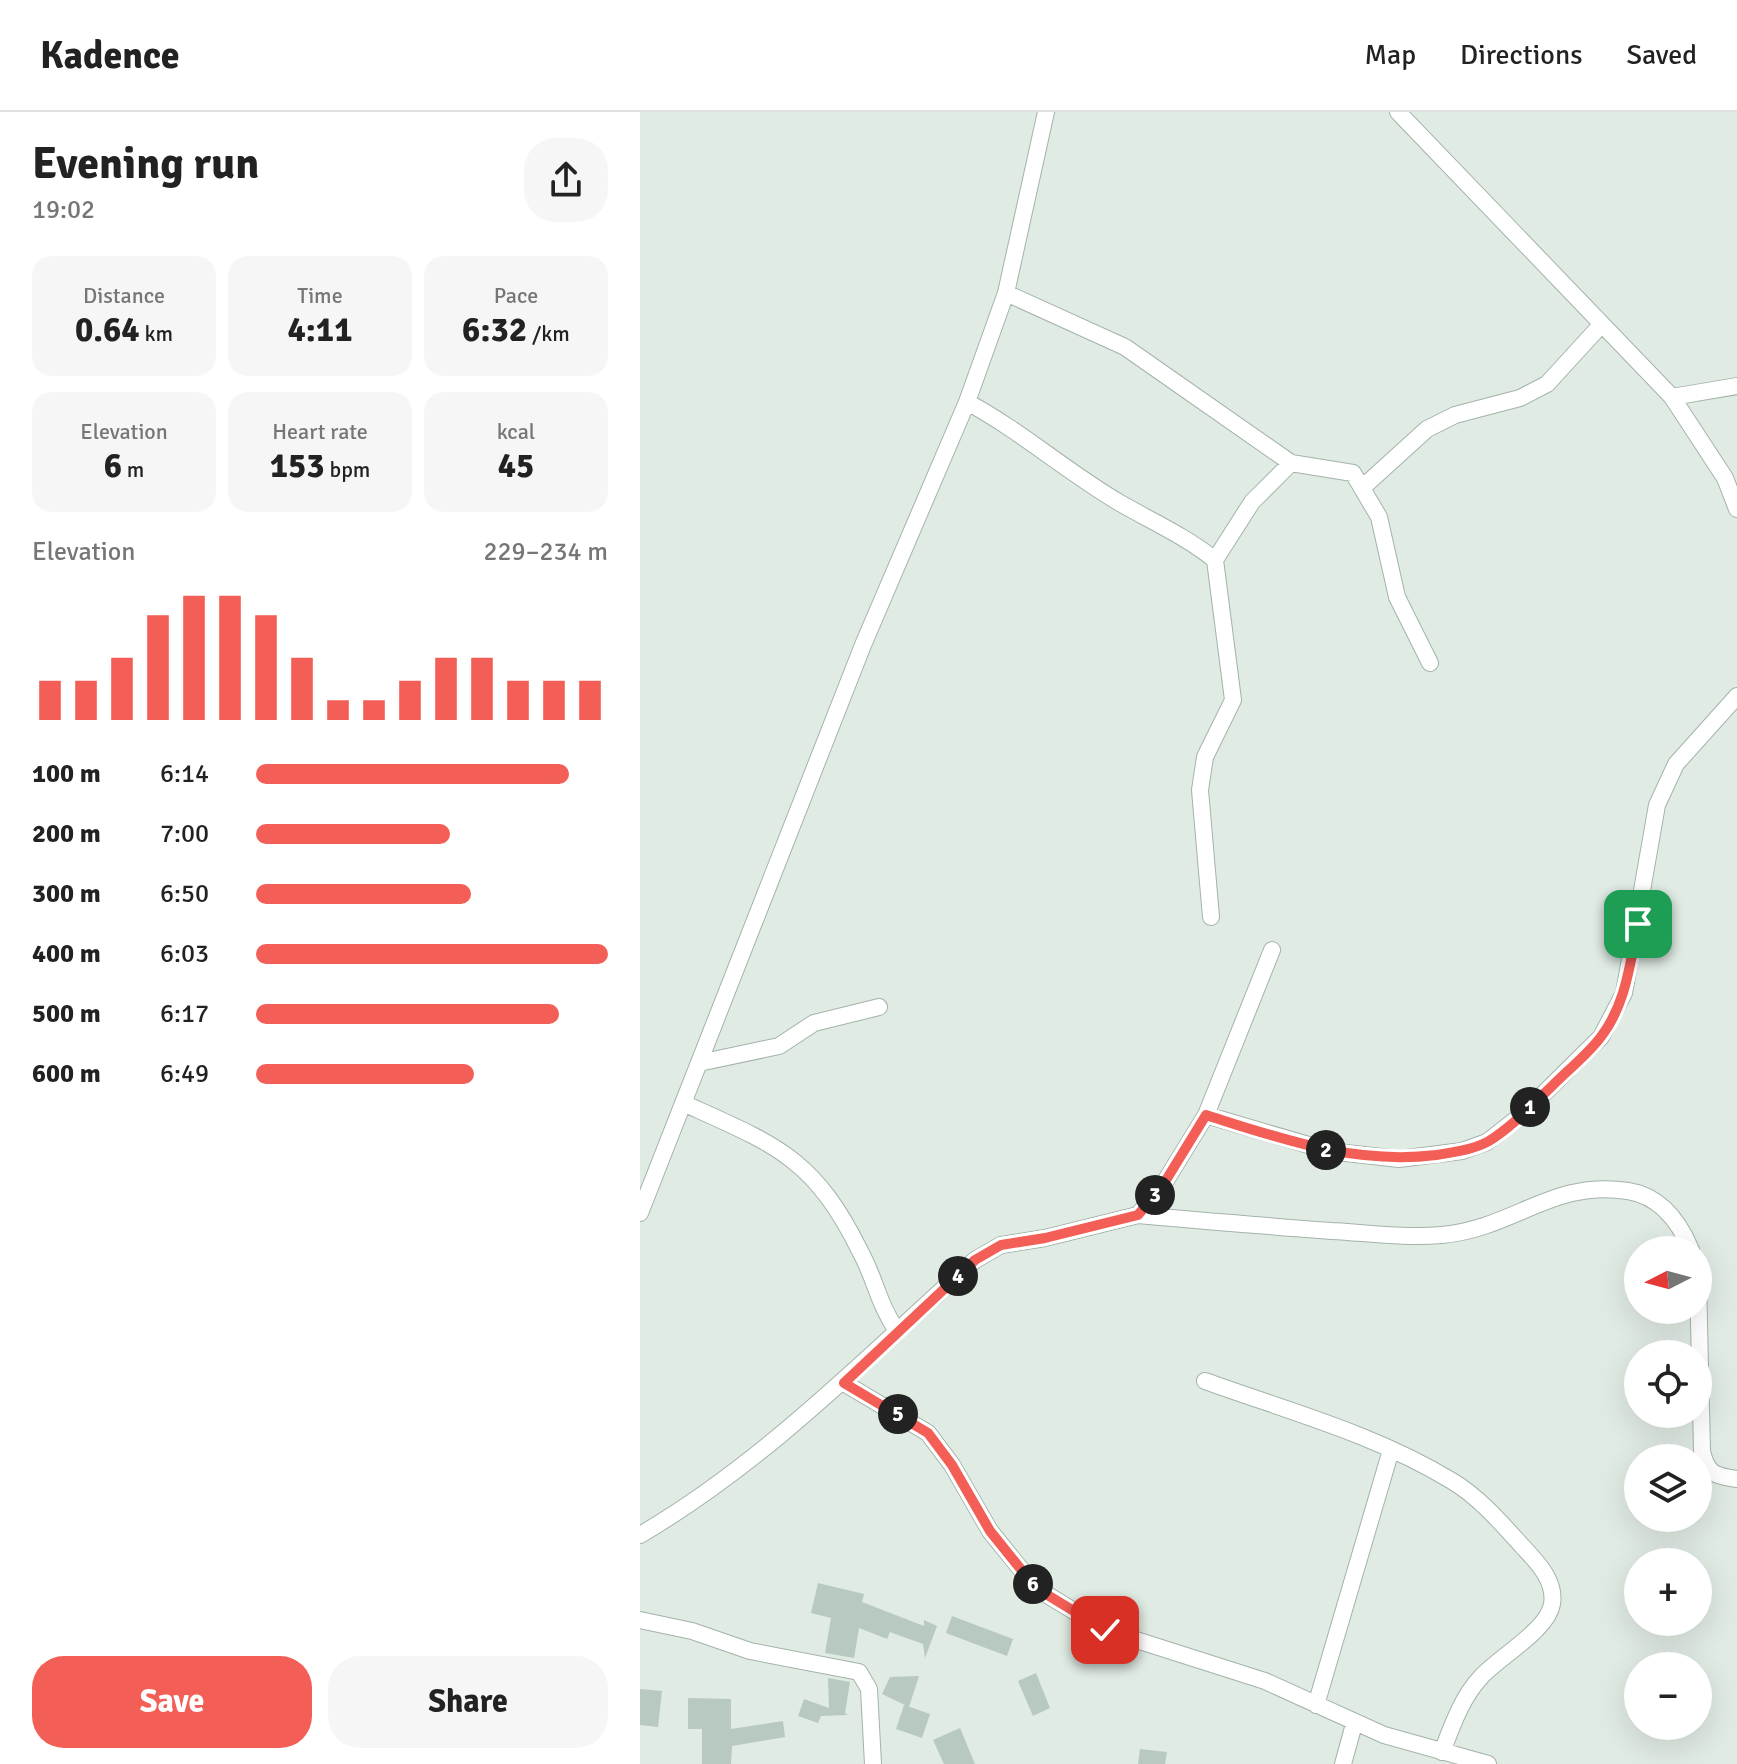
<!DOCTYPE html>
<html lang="en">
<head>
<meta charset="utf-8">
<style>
  :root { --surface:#fff; --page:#f6f6f6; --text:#222; --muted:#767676; --line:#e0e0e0; --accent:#f35e56 }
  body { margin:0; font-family:Signika,sans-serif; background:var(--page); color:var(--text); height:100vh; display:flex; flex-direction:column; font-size:30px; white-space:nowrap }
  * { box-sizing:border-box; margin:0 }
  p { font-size:26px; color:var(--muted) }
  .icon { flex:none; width:44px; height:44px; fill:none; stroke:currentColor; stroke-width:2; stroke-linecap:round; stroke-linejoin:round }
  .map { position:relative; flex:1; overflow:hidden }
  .drawer { display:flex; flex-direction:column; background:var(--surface); width:640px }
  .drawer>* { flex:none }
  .needle { width:52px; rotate:264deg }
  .fabs { position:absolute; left:984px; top:1124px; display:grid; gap:16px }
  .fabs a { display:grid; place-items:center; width:88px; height:88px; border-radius:50%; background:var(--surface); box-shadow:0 8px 32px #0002; font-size:40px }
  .pin { position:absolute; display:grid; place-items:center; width:68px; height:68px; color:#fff; margin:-34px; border-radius:16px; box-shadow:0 4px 12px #0006 }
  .km { position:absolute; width:40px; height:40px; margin:-20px; border-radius:50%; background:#222; color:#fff; font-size:22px; line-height:40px; text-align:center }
  .round { display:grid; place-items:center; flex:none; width:84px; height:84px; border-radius:32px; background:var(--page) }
  .summary { display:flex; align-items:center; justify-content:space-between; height:136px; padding:0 32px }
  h1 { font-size:44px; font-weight:700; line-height:60px }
  .figures { display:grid; grid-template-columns:repeat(3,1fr); gap:12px; height:136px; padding:8px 32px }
  .figures div { display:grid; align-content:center; border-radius:20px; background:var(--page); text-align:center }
  .figures b { font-size:34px; font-weight:700 }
  .figures small { font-size:22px; font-weight:400 }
  .figures p { font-size:22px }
  .chart { height:224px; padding:16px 32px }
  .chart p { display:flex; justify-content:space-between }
  .chart svg { width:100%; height:144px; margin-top:8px; stroke:var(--accent); stroke-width:6 }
  .cta { display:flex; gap:16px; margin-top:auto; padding:16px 32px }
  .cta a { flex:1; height:92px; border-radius:32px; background:var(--accent); color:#fff; font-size:32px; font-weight:700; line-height:92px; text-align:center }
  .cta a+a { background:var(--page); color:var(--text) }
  ul { padding:0 32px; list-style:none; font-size:26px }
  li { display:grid; grid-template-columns:128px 96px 1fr; align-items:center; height:60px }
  li i { height:20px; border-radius:10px; background:var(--accent) }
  header { display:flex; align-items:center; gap:48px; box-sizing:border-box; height:112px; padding:0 40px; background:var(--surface); border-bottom:2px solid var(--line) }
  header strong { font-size:38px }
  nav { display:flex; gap:44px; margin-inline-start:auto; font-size:28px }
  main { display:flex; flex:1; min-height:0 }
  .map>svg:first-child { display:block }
  .building { fill:#b8c9bf }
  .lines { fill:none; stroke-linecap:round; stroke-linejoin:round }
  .street-casing { stroke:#a3b3aa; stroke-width:18 }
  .street { stroke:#fff; stroke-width:16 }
  .route-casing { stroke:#fff; stroke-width:16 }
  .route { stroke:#f35e56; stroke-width:10 }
</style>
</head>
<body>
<header>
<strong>Kadence</strong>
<nav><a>Map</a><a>Directions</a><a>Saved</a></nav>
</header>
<main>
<section class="drawer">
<div class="summary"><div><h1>Evening run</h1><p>19:02</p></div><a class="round"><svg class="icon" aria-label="share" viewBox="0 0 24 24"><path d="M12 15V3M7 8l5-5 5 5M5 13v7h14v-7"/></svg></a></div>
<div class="figures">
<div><p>Distance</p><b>0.64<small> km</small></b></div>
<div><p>Time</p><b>4:11</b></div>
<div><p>Pace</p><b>6:32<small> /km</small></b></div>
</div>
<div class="figures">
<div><p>Elevation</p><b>6<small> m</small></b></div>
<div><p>Heart rate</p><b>153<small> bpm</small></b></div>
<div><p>kcal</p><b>45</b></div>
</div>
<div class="chart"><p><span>Elevation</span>229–234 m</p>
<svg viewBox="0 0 160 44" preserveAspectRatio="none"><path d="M5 44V32M15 44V32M25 44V25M35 44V12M45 44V6M55 44V6M65 44V12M75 44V25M85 44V38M95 44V38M105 44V32M115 44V25M125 44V25M135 44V32M145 44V32M155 44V32"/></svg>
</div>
<ul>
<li><b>100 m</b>6:14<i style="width:89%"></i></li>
<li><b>200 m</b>7:00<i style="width:55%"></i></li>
<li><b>300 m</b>6:50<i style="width:61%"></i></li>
<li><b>400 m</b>6:03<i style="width:100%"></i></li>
<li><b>500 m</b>6:17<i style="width:86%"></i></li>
<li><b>600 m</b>6:49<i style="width:62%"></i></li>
</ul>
<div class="cta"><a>Save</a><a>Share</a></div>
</section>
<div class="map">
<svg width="1097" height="1652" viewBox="0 0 1097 1652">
  <rect width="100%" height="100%" fill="#e0ebe4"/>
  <path class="building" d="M178,1471L224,1482L222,1490L284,1514V1508L297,1514L285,1546L283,1532L250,1520L247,1527L219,1516L214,1546L185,1541L191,1506L171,1501Z
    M312,1504L373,1527L367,1544L306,1521Z
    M396,1561L410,1596L393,1604L378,1569Z
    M279,1564L269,1595L242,1582L250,1565Z
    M188,1566L210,1570L205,1601L208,1603L181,1604L178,1611L158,1604L164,1587L189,1596Z
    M0,1577L22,1579L18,1615L0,1613Z
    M48,1586L91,1587V1617L143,1609L145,1625L92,1634L91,1652H62V1617H48Z
    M264,1593L290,1602L282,1626L256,1617Z
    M320,1616L335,1652H304L293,1628Z
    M500,1637L527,1640L525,1652H498Z"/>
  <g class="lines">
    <g class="street-casing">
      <path id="street" d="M758,0L1032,285L1085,366L1097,397
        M366,181L485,235L651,351L713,361L739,405L757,485L790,551
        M1032,285L1097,274
        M327,290C381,319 427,360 480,391C513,410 545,424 575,448
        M722,376L787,317L815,303L880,286L907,272L961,213
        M571,805L560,678L565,645L593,588L575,448L612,390L651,351
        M59,951L139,934L174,911L239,895
        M43,991C136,1033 174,1045 221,1141C236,1169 238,1191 257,1219
        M566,1003L689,1039L759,1047L822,1039L847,1030L884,1001L961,925L984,881L1017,693L1036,652L1097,584
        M0,1101L223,533L327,290L366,181L406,0
        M498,1103C563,1109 627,1114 692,1119C729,1121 765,1126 802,1123C875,1116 913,1067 988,1079C1020,1084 1039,1109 1051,1138
        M1058,1168L1062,1339C1067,1362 1075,1364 1097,1367
        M565,1269C648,1299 735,1322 812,1369C839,1385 862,1412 883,1435C897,1450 916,1469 912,1492C908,1518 859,1545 841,1565C822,1585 812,1614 802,1640
        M204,1271L288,1321L312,1353L350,1419L396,1476L465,1518L625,1569L744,1623L848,1652
        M0,1423C126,1349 227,1245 335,1148L361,1133L405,1126L498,1103L523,1073L566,1003L632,838
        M0,1508L52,1519L110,1539L219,1560L229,1577L233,1652
        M676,1593L751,1338
        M703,1652L714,1612"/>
    </g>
    <use href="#street" class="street"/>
  </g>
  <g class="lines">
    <g class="route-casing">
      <path id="route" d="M465,1518L396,1476L350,1419L312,1353L288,1321L204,1271L335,1148L361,1133L405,1126L498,1103L523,1073L566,1003C642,1027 715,1053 796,1043C814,1040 833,1038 849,1029C873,1014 893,992 913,973C928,958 947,943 960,926C986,893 990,851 998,812"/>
    </g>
    <use href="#route" class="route"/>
  </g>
</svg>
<div class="fabs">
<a><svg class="needle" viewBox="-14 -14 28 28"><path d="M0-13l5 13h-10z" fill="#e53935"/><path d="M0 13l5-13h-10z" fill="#767676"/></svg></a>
<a><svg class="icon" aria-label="locate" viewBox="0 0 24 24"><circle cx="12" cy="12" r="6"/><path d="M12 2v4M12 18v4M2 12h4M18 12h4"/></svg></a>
<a><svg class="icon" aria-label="layers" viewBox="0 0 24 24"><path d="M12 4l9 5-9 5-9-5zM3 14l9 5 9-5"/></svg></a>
<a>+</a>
<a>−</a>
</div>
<div class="pin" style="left:998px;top:812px;background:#1e9e55"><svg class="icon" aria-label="arrive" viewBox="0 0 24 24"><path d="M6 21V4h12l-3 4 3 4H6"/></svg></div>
<div class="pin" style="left:465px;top:1518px;background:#d93025"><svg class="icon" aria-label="check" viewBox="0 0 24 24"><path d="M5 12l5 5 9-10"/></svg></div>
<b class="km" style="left:890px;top:995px">1</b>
<b class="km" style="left:686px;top:1038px">2</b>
<b class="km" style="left:515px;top:1083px">3</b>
<b class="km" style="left:318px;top:1164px">4</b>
<b class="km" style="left:258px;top:1302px">5</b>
<b class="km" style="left:393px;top:1472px">6</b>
</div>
</main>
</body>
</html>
